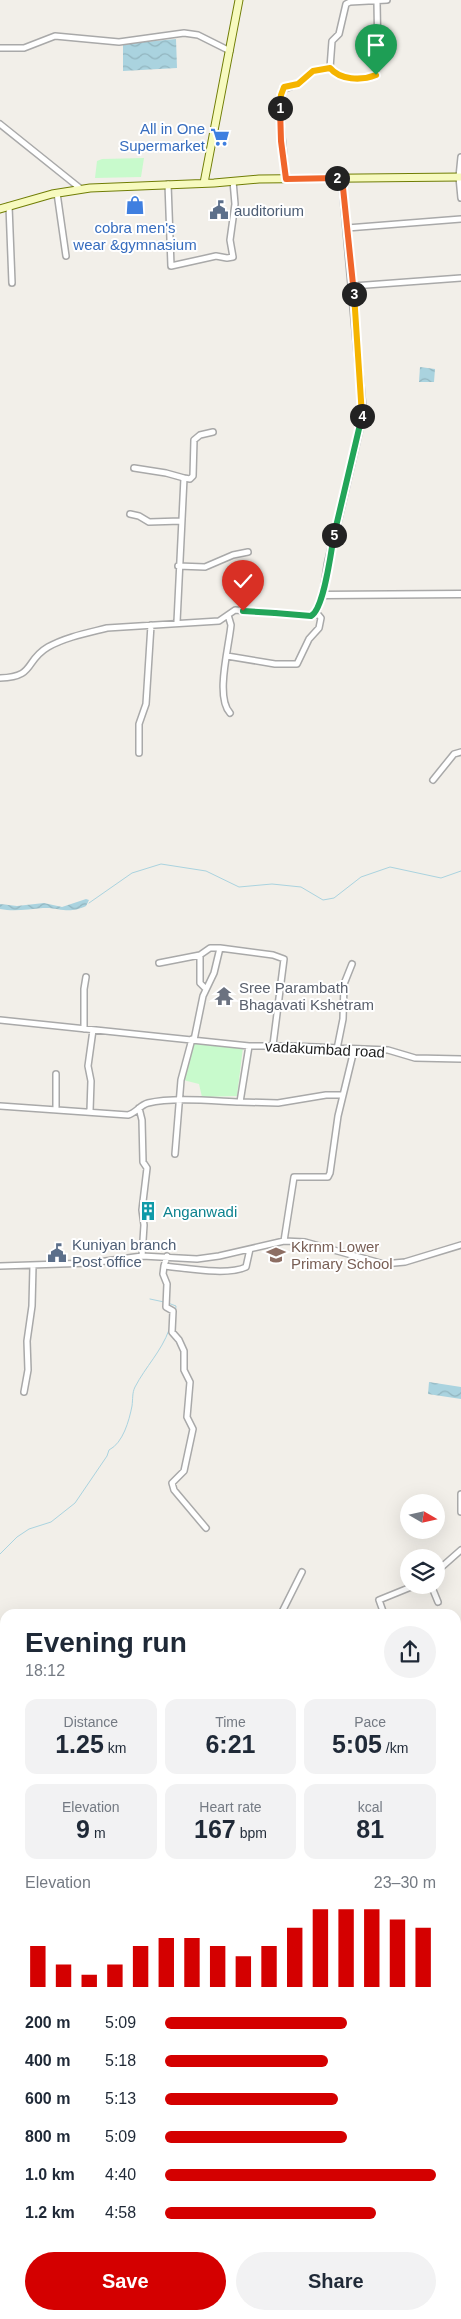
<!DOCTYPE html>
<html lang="en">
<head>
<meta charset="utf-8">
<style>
  :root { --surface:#fff; --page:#f2f2f3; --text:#1f2937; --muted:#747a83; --accent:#d40000 }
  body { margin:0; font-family:Arial,sans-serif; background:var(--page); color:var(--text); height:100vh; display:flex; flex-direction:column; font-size:19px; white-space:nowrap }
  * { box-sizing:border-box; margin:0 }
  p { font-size:16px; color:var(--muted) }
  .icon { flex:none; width:28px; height:28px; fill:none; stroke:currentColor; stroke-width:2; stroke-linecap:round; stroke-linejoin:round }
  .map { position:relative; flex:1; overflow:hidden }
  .drawer { position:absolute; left:0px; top:1609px; width:461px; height:711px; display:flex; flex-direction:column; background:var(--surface); border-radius:15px 15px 0 0; box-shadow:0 5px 20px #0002 }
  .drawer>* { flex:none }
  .needle { width:32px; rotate:99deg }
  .controls { position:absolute; left:400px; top:1494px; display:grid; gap:10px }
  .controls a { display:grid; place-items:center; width:45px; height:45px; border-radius:50%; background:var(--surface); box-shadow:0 5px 20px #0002; font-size:25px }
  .pin { position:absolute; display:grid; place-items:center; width:42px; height:42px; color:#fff; margin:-51px -21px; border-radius:50% 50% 50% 0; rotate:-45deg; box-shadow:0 0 5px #0007 }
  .pin .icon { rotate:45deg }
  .km { position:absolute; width:25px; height:25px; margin:-12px; border-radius:50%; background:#222; color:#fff; font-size:14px; line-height:25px; text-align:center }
  .round { display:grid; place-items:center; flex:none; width:52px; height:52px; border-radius:26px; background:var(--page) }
  .overview { display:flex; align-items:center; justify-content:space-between; height:85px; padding:0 25px }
  h1 { font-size:28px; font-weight:600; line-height:38px }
  .figures { display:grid; grid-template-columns:repeat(3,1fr); gap:8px; height:85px; padding:5px 25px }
  .figures div { display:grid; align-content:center; border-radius:12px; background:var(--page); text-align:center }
  .figures b { font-size:25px; font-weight:600 }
  .figures small { font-size:14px; font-weight:400 }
  .figures p { font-size:14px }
  .chart { height:140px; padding:10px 25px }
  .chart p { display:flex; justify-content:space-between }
  .chart svg { width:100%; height:90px; margin-top:5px; stroke:var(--accent); stroke-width:6 }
  .primary-button { display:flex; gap:10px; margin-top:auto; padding:10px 25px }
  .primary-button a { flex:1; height:58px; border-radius:30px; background:var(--accent); color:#fff; font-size:20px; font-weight:600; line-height:58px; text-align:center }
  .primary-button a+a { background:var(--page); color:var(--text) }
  ul { padding:0 25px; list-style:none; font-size:16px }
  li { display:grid; grid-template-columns:80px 60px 1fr; align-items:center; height:38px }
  li i { height:12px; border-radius:6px; background:var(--accent) }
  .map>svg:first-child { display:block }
  .grass { fill:url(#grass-tufts) }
  .park { fill:#c8facc }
  .water { fill:url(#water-waves) }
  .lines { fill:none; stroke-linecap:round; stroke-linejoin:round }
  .stream { stroke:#aad3df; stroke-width:1 }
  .minor-casing { stroke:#a9a9a9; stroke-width:8 }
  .tertiary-casing { stroke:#a9a9a9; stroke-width:9 }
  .secondary-casing { stroke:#707d05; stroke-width:9 }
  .trunk-casing { stroke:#dc2a67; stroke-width:10 }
  .minor { stroke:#fff; stroke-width:5 }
  .tertiary { stroke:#fff; stroke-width:6 }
  .secondary { stroke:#f7fabf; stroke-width:7 }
  .trunk { stroke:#f2b4a3; stroke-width:8 }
  .split-1-casing { stroke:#fff; stroke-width:10 }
  .split-2-casing { stroke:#fff; stroke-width:10 }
  .split-3-casing { stroke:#fff; stroke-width:10 }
  .split-4-casing { stroke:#fff; stroke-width:10 }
  .split-5-casing { stroke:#fff; stroke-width:10 }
  .split-6-casing { stroke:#fff; stroke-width:10 }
  .split-7-casing { stroke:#fff; stroke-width:10 }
  .split-1 { stroke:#f5b400; stroke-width:6 }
  .split-2 { stroke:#f0652b; stroke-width:6 }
  .split-3 { stroke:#f0652b; stroke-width:6 }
  .split-4 { stroke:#f5b400; stroke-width:6 }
  .split-5 { stroke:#22a559; stroke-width:6 }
  .split-6 { stroke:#22a559; stroke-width:6 }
  .split-7 { stroke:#22a559; stroke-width:6 }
  .labels { text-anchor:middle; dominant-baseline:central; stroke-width:4; stroke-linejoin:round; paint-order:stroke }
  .shop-label { font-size:15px; fill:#366cbe; stroke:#fff; text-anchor:end }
  .service-label { font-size:15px; fill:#4e5e75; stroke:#fff; text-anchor:start }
  .worship-label { font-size:15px; fill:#5b616d; stroke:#fff; text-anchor:start }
  .street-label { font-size:15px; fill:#222; stroke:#fff }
  .culture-label { font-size:15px; fill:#0d838f; stroke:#fff; text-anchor:start }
  .education-label { font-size:15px; fill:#785e54; stroke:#fff; text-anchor:start }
</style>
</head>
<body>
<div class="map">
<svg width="461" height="2319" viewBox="0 0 461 2319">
  <defs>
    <pattern id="grass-tufts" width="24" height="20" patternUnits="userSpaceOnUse" patternTransform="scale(1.25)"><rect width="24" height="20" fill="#cdebb0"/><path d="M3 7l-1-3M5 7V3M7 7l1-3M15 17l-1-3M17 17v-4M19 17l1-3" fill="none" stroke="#b0c997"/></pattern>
    <pattern id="water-waves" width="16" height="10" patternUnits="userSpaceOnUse" patternTransform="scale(1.25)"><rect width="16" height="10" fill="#aad3df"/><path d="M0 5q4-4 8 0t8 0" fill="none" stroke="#92b5bf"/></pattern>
  </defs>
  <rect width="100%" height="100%" fill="#f2efe9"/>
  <path class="grass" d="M100,2315H185L184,2319H104Z"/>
  <path class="park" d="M144,158L141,177L95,178L97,161L102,159Z
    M193,1042L243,1047L237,1096L202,1097L199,1084L183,1080Z"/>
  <path class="water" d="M176,39L177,68L123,71V44Z
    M420,367L435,369L434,382H419Z
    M86,899L89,900L86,906C67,915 60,907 43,908C28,909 15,912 0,909V904L17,906L44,903L62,907Z
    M429,1382L461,1387V1399L428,1394Z"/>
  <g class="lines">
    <path class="stream" d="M89,903L132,873L161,864L206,871L239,887L272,884L301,887L323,900L334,898L361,877L390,867L441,878L461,871
      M150,1299L164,1302
      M168,1303L176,1306L175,1315
      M0,1554L17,1537L29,1529L51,1522L75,1503L107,1456L109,1450C123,1443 129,1421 132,1406C133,1399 132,1393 135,1387C146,1366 161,1352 169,1330
      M456,1941L461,1938"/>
    <g class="minor-casing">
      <path id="minor" d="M0,48H24L55,36L119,42L184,33L198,35L230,51
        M330,68C340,80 361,81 375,75L378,60L377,2
        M0,124L81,189
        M461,157L459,177L461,198
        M286,179L281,127L282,90L298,84L313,71L330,68L332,41L339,34L346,4L350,2L387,0
        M168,184L171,266L216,256L227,258L233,257L230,240L235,204L233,181
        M57,193L66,256
        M9,206L12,283
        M347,228L461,219
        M353,286L461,278
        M134,468L166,473L184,478L177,622
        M184,478L190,479L193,476L194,440L200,435L213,432
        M130,514L139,516L149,522L181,521
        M178,566L205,567L233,555L248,552
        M228,615L231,625C229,647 215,697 230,713
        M227,656L275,664H297L309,639L319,628L321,618L316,612
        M0,678C36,677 24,661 48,647C66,637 87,633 107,628L219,621L235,610L311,616L316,613L323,595
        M139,753V724L146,704L151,625
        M433,780L454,754L461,752
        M159,963L200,955
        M205,988L200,983V955L210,948H220
        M0,1020L249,1046
        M84,1029V989L86,977
        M194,1040L203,996L214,973L220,948L273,955L284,959L273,1045
        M337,1049L343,1019L344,984L352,964
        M240,1102L278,1103L326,1095H343
        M0,1106L128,1115C136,1113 140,1105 148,1103C173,1097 214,1101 240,1102L249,1046H292L388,1050L415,1058L461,1059
        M139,1108L142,1120L143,1162L147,1168L142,1210L144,1225L142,1256
        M56,1109V1074
        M90,1111L91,1081L88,1066L93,1030
        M175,1154L181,1080L192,1039
        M284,1241L294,1177H328L330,1173L338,1116L354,1050
        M167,1256L164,1266C186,1268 227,1276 246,1267L250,1249
        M0,1266L91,1263L142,1256L197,1259L219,1256L284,1241L305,1242L384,1264L405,1262L461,1245
        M164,1266L163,1274L167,1284L166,1307L173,1311L172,1332L179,1340L184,1351V1370L190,1382L187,1417L193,1429L184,1471L172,1483L174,1490L206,1528
        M24,1392L28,1370L27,1341L32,1306L33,1266
        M461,1494V1512
        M436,1572L461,1550
        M431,1585L438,1602
        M281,1614L302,1572
        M384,1614L379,1600L416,1585
        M456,1812L461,1809
        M0,1852L5,1851
        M0,1926L5,1925
        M456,2096L461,2093
        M456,2316L457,2319"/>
    </g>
    <g class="tertiary-casing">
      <path id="tertiary" d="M342,179L363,414L328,563L323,595L461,594"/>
    </g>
    <g class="secondary-casing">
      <path id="secondary" d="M204,183L239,0
        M0,209L52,194L90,188L214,183L259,179L461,177
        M0,2268L5,2271
        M83,2315L91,2319"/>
    </g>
    <g class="trunk-casing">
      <path id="trunk" d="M456,1779L461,1776
        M0,2034L5,2033"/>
    </g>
    <use href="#minor" class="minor"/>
    <use href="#tertiary" class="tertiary"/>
    <use href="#secondary" class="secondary"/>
    <use href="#trunk" class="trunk"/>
  </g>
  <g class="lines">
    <g class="split-1-casing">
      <path id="split-1" d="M280,108L281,95L284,87L298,84L313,71L330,68C340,80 361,81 376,75"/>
    </g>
    <g class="split-2-casing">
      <path id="split-2" d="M280,108L281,141L286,179L337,178"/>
    </g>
    <g class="split-3-casing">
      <path id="split-3" d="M337,178H342L354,294"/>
    </g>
    <g class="split-4-casing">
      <path id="split-4" d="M354,294L362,416"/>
    </g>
    <g class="split-5-casing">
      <path id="split-5" d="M334,535L362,416"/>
    </g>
    <g class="split-6-casing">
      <path id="split-6" d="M275,613L311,616C324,609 331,552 334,535"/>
    </g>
    <g class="split-7-casing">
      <path id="split-7" d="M243,611L275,613"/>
    </g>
    <use href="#split-1" class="split-1"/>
    <use href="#split-2" class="split-2"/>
    <use href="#split-3" class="split-3"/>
    <use href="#split-4" class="split-4"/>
    <use href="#split-5" class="split-5"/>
    <use href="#split-6" class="split-6"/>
    <use href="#split-7" class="split-7"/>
  </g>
  <defs>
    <g id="supermarket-bare" transform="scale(1.5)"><path d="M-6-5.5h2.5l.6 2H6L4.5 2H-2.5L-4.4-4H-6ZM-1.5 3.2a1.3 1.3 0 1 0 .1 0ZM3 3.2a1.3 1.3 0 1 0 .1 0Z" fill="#3f7fe0" stroke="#fff" stroke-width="2.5" paint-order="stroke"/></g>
    <g id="shop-bare" transform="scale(1.5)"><path d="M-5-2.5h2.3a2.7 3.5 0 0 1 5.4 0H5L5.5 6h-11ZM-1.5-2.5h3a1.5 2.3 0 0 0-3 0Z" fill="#3f7fe0" stroke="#fff" stroke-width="2.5" paint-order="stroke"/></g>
    <g id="civic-bare" transform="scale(1.5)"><path d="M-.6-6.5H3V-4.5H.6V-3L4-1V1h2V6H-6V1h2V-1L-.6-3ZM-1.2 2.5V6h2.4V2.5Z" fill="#5c6f8a" stroke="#fff" stroke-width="2.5" paint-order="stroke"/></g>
    <g id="temple-bare" transform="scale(1.5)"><path d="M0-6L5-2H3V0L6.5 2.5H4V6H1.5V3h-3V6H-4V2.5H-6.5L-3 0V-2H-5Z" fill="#6b7280" stroke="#fff" stroke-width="2.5" paint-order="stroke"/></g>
    <g id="building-bare" transform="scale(1.5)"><path d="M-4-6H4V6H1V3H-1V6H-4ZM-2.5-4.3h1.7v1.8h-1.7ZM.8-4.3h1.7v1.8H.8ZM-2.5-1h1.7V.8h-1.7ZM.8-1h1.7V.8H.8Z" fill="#0f9aa8" stroke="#fff" stroke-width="2.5" paint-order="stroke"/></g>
    <g id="school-bare" transform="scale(1.5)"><path d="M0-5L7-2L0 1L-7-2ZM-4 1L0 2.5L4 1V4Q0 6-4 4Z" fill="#8d6e63" stroke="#fff" stroke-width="2.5" paint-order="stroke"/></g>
  </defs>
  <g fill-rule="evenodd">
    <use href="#supermarket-bare" x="220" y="137"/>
    <use href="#shop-bare" x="135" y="205"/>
    <use href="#civic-bare" x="219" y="210"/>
    <use href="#temple-bare" x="224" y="996"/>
    <use href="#building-bare" x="148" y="1211"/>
    <use href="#civic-bare" x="57" y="1253"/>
    <use href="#school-bare" x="276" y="1255"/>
  </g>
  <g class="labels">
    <g class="shop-label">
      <text x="205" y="128">All in One<tspan x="205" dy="17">Supermarket</tspan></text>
      <text x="135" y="227" text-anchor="middle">cobra men's<tspan x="135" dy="17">wear &amp;gymnasium</tspan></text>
    </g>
    <g class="service-label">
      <text x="234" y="210">auditorium</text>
      <text x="72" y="1244">Kuniyan branch<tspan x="72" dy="17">Post office</tspan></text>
    </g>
    <g class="worship-label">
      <text x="239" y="987">Sree Parambath<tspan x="239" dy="17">Bhagavati Kshetram</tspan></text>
    </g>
    <g class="street-label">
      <text transform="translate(325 1049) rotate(3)">vadakumbad road</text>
    </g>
    <g class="culture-label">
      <text x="163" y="1211">Anganwadi</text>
    </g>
    <g class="education-label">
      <text x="291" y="1246">Kkrnm Lower<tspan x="291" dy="17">Primary School</tspan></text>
    </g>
  </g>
</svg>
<div class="controls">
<a><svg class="needle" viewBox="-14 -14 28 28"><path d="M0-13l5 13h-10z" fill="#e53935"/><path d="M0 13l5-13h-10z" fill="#747a83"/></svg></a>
<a><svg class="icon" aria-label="layers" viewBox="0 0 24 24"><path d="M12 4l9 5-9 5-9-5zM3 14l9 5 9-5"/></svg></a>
</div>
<div class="pin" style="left:376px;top:75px;background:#1e9e55"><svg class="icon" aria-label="arrive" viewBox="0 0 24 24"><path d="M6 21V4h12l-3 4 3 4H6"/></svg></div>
<div class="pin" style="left:243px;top:611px;background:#d93025"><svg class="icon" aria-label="check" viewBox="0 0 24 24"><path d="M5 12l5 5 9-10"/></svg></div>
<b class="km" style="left:280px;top:108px">1</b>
<b class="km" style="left:337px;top:178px">2</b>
<b class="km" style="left:354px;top:294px">3</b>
<b class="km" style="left:362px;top:416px">4</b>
<b class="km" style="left:334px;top:535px">5</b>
<section class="drawer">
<div class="overview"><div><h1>Evening run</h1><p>18:12</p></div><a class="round"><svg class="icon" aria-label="share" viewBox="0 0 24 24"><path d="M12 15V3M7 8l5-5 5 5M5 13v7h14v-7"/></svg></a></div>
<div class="figures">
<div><p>Distance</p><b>1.25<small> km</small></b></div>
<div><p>Time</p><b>6:21</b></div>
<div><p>Pace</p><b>5:05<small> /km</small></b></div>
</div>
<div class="figures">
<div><p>Elevation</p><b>9<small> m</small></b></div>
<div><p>Heart rate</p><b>167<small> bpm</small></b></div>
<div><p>kcal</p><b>81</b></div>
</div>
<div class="chart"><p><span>Elevation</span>23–30 m</p>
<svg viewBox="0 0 160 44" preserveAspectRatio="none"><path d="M5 44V24M15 44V33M25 44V38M35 44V33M45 44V24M55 44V20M65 44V20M75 44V24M85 44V29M95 44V24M105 44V15M115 44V6M125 44V6M135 44V6M145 44V11M155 44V15"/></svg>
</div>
<ul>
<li><b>200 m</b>5:09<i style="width:67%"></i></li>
<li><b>400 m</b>5:18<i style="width:60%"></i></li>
<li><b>600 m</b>5:13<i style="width:64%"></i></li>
<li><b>800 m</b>5:09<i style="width:67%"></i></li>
<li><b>1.0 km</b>4:40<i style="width:100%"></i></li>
<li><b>1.2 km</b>4:58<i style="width:78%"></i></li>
</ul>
<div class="primary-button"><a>Save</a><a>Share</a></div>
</section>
</div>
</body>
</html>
